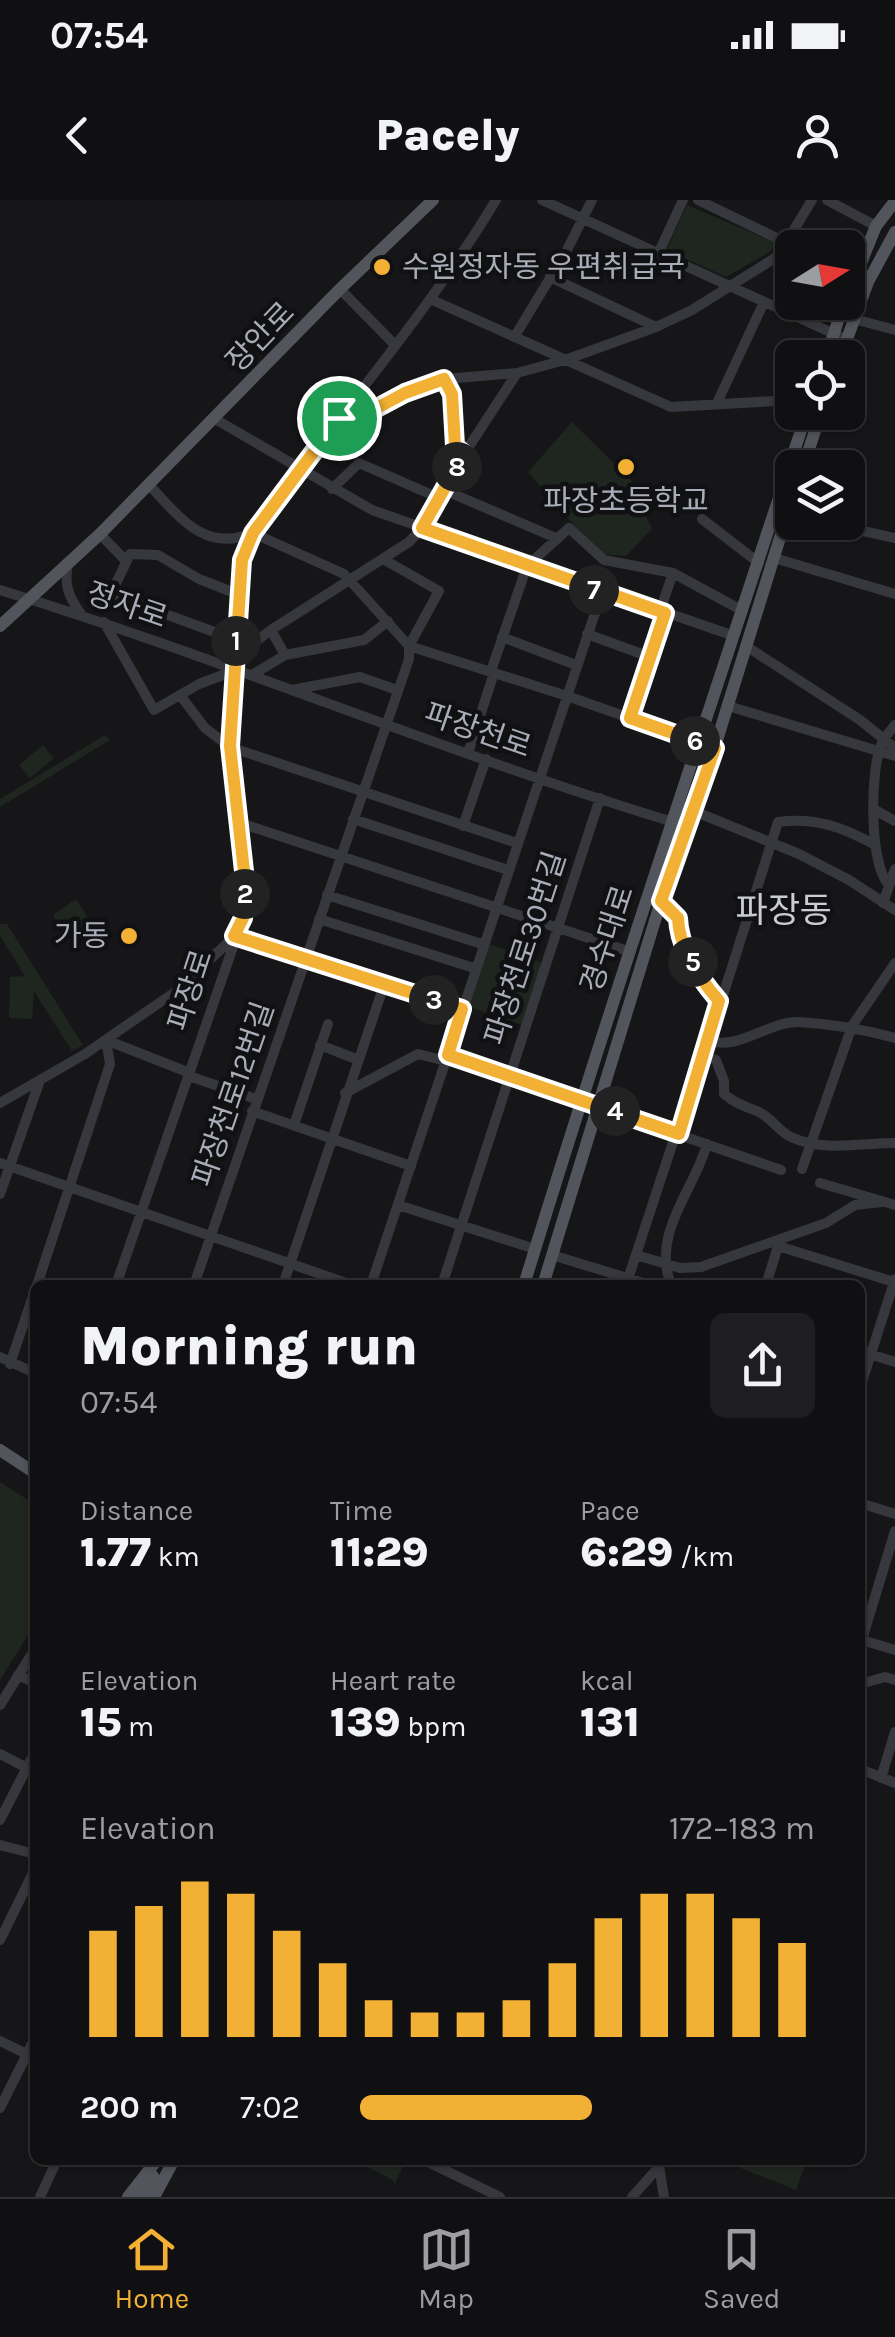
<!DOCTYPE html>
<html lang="en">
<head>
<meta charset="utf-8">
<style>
  :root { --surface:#101012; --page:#1e1e20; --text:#f1f3f6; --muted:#9c9d9f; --line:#303032; --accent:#f2b134 }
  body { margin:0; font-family:Karla,"Noto Sans KR",sans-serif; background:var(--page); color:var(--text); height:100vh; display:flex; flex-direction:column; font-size:38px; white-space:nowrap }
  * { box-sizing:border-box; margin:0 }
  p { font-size:32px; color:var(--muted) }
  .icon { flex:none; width:55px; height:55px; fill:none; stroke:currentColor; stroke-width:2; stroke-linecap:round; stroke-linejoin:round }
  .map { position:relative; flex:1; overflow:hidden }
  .panel { position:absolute; left:30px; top:1080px; width:835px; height:885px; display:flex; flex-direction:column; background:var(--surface); border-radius:15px; box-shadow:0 2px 8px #0004,0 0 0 2px var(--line) }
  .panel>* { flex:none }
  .needle { width:65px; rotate:79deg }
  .fabs { position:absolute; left:775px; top:30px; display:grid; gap:20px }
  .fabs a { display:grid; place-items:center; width:90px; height:90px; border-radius:15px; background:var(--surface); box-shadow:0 2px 8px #0004,0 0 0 2px var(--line); font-size:50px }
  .pin { position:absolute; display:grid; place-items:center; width:85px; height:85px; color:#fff; margin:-42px; border:5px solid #fff; border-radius:50%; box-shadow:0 2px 10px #0007 }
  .km { position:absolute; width:50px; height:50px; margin:-25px; border-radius:50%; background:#222; color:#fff; font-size:28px; line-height:50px; text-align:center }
  .round { display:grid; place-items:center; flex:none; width:105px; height:105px; border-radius:15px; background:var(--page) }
  .headline { display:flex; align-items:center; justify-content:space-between; height:170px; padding:0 50px }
  h1 { font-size:55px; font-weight:800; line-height:75px }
  .figures { display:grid; grid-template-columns:repeat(3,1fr); gap:15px; height:170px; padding:10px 50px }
  .figures div { display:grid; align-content:center }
  .figures b { font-size:42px; font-weight:800 }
  .figures small { font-size:28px; font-weight:400 }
  .figures p { font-size:28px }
  .chart { height:280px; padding:20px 50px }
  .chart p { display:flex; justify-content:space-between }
  .chart svg { width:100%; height:180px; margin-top:10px; stroke:var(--accent); stroke-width:6 }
  ul { padding:0 50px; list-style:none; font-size:32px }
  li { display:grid; grid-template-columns:160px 120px 1fr; align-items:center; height:75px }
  li i { height:25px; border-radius:12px; background:var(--accent) }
  .status { display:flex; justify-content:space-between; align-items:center; height:70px; padding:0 50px; background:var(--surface); direction:ltr }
  .status svg { height:28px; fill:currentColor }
  header { display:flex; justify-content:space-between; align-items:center; height:130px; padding:0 50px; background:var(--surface); font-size:45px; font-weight:800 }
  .menu { display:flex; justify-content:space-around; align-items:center; height:140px; border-top:2px solid var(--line); background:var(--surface); font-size:28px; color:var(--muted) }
  .menu a { display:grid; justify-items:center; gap:5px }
  .menu .selected { color:var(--accent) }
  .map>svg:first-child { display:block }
  .green { fill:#1e261f }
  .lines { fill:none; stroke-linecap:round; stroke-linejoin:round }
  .minor { stroke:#37383d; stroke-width:10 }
  .major { stroke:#53555c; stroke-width:12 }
  .route-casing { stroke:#fff; stroke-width:20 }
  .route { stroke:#f2b134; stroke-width:12 }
  .poi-dot { fill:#f2b134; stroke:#111113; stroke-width:4 }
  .labels { text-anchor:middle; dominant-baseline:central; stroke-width:9; stroke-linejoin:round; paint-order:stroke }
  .poi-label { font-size:30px; fill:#a8adb8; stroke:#111113; text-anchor:start }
  .street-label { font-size:30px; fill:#a8adb8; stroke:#111113 }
  .quarter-label { font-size:35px; fill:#c9ccd4; stroke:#111113 }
</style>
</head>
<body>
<div class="status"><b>07:54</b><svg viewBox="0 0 49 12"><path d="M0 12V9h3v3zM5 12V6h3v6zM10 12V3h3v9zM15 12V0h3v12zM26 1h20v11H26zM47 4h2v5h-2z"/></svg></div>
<header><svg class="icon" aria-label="back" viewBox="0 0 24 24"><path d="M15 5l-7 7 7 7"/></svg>Pacely<svg class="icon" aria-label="person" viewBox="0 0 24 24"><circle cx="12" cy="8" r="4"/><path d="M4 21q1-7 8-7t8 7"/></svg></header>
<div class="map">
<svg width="895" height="1997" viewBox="0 0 895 1997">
  <rect width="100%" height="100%" fill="#161618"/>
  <path class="green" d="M687,5L776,43L771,51L726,77L666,50Z
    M572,222L642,291L637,297L652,329L626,356L599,354L528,272Z
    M105,535L110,540L0,607V599Z
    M43,545L54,558L30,578L19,565Z
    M76,699L96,730L73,745L53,715Z
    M0,724H7L83,845L72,851L34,791L32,819L9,818L10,777L25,776L0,736Z
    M488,744L544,763L522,825L467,806Z
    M0,1282L35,1304V1424L0,1480Z
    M353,1960H406L395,1984L393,1980Z
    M720,1960H807L796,1990Z"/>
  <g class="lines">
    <path class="minor" d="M542,0L841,137
      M698,0L787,43
      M827,0L876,26
      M658,54L683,0
      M550,77L656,127
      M340,89L394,144
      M430,99L671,207L792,200
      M850,118L895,130
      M515,136L567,50L592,0
      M445,179L451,193L455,246L464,254
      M717,203L764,102
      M339,218L362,216L405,193L445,179L517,173L565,160L656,127L692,110L778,56L812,0
      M215,219L372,310L734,436
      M149,285C180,317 204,353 253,333L344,374L409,446
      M332,289L359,263L439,298
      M444,290L556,338
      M702,319L759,363
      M823,322L895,338
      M100,334L126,361
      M774,358L895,394
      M68,363C64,385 68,396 81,414
      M0,390C232,461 456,558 690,627
      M660,411L673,373
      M104,422L154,510L199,484L236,470
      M271,430L285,455
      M587,434L650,457
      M502,437L576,465
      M236,440L111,394L130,354L158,355L199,379L240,395
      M409,446L567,496L715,548
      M746,446L860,520L895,548
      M236,456L271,430L409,342L422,328L470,245L517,173
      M491,471L527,366L569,328L604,360L673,373L743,411
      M252,475L285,455L364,440L388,421
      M292,490L360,477L397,490
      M180,495L205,528L230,547L517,643
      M728,506L895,556
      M630,518L665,413
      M468,553L494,473
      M679,605L799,654L849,680L895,710
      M875,610L895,621
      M353,619L508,670
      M237,622L628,751
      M463,626L486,559
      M889,685C869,664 870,573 881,545C883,538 890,531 895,525
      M327,695L482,744
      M661,701L678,718C679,748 700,779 719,801
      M883,703L895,669
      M319,719L474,768
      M234,737L462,809
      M106,840L190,873
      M707,840C738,852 768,821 799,822C832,824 863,829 895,838
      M320,845L356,859
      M448,855L781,970
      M701,855L716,860L724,881V894C736,904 745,906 759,912C772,918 778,931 791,937C823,952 861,943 895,943
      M189,876L256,899
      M345,893L418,854L446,861
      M0,903L85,854L175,792L234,737
      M252,911L411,966
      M294,925L328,824
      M679,934L778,622C815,617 843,627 875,645
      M0,963L352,1085
      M802,969L852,826L895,763
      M820,983L895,1005
      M0,994L39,883
      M398,1005L535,1049
      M552,1055L650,1085
      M636,1055L680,1068L701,1067L826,1023L855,1005L882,1002
      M37,1085L110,864L106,840
      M116,1085L243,718L246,689L230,547L242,360L253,333C333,221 425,118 496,0
      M194,1085L409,459V446L439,391L383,359
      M283,1085L384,785
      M371,1085L602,392
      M442,1085L600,598
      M626,1085L676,933
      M671,1085C651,1033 694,991 707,944
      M766,1085L778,1046L894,1082
      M860,1151L895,1162
      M0,1157L35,1173
      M10,1164L35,1090
      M860,1188L895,1079
      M860,1303L895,1314
      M862,1440L895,1450
      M860,1446L895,1331
      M18,1475L35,1483
      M860,1484L885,1477L895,1480
      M0,1505L35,1449
      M0,1554L35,1572
      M860,1569L895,1583
      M881,1578L895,1532
      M0,1620L35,1552
      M0,1645L35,1654
      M0,1740L35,1669
      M0,1841L35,1858
      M0,1908L35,1838
      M424,1960L500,1997
      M658,1960L664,1997
      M40,1997L57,1960
      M632,1997L657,1969"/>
    <path class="major" d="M848,95L876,26L895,1
      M826,158L844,102
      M840,158L868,82L895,32
      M803,268L821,212
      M0,426L100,334L340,89L433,0
      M524,1085C614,792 712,503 807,212
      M543,1085L661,701L690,627L792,299
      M0,1250L35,1273
      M128,1997L157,1960
      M142,1997L153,1976
      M154,1997L174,1960"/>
  </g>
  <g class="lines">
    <g class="route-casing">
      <path id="route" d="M444,179L452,194L455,246L464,254L422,328L665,413L630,518L715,548L661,701L678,718C679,748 700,779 719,801L679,934L448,855L462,809L234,736L243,718L246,689L230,546L242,360L253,333L339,218L362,216L405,193Z"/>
    </g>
    <use href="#route" class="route"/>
  </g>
  <g class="poi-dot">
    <circle cx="382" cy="67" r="10"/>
    <circle cx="626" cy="267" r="10"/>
    <circle cx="129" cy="736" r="10"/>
  </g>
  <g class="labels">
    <g class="poi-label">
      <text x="402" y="67">수원정자동 우편취급국</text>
      <text x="626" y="301" text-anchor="middle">파장초등학교</text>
      <text x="109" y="736" text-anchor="end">가동</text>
    </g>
    <g class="street-label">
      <text transform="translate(260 137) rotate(-46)">장안로</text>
      <text transform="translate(127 405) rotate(19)">정자로</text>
      <text transform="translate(478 530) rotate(19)">파장천로</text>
      <text transform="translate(607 739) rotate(-72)">경수대로</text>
      <text transform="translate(525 748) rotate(-72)">파장천로30번길</text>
      <text transform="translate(190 790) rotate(-72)">파장로</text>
      <text transform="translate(233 894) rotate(-71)">파장천로12번길</text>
    </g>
    <g class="quarter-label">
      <text x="784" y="710">파장동</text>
    </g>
  </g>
</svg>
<div class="fabs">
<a><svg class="needle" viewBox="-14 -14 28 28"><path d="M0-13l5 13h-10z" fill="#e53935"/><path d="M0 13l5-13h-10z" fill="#9c9d9f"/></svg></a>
<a><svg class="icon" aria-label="locate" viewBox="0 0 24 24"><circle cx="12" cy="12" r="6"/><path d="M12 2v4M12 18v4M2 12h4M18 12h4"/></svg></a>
<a><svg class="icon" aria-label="layers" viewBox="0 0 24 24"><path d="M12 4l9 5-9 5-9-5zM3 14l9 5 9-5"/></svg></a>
</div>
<div class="pin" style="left:339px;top:218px;background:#1e9e55"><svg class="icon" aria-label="arrive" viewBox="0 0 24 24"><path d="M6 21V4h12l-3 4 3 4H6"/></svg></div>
<b class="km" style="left:236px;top:441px">1</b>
<b class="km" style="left:245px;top:694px">2</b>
<b class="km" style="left:434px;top:800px">3</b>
<b class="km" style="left:615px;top:911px">4</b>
<b class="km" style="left:693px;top:762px">5</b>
<b class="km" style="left:695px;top:541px">6</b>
<b class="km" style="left:594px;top:390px">7</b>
<b class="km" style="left:457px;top:267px">8</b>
<section class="panel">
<div class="headline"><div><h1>Morning run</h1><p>07:54</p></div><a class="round"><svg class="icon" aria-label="share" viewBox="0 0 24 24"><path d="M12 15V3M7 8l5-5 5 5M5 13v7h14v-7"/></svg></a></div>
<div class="figures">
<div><p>Distance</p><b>1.77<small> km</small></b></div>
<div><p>Time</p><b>11:29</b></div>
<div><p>Pace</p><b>6:29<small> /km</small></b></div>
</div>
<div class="figures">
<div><p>Elevation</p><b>15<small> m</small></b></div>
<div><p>Heart rate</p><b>139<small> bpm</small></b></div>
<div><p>kcal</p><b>131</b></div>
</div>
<div class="chart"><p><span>Elevation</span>172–183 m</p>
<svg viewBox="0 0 160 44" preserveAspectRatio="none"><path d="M5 44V18M15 44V12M25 44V6M35 44V9M45 44V18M55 44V26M65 44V35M75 44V38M85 44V38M95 44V35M105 44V26M115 44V15M125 44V9M135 44V9M145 44V15M155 44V21"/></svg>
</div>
<ul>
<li><b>200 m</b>7:02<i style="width:51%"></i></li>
</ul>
</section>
</div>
<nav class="menu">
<a class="selected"><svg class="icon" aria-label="home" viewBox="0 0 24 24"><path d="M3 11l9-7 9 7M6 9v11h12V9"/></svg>Home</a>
<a><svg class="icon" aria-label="map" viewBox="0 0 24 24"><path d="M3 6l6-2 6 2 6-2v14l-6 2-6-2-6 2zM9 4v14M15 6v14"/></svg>Map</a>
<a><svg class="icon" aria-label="saved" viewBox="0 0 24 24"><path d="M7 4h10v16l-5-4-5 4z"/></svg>Saved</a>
</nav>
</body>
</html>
